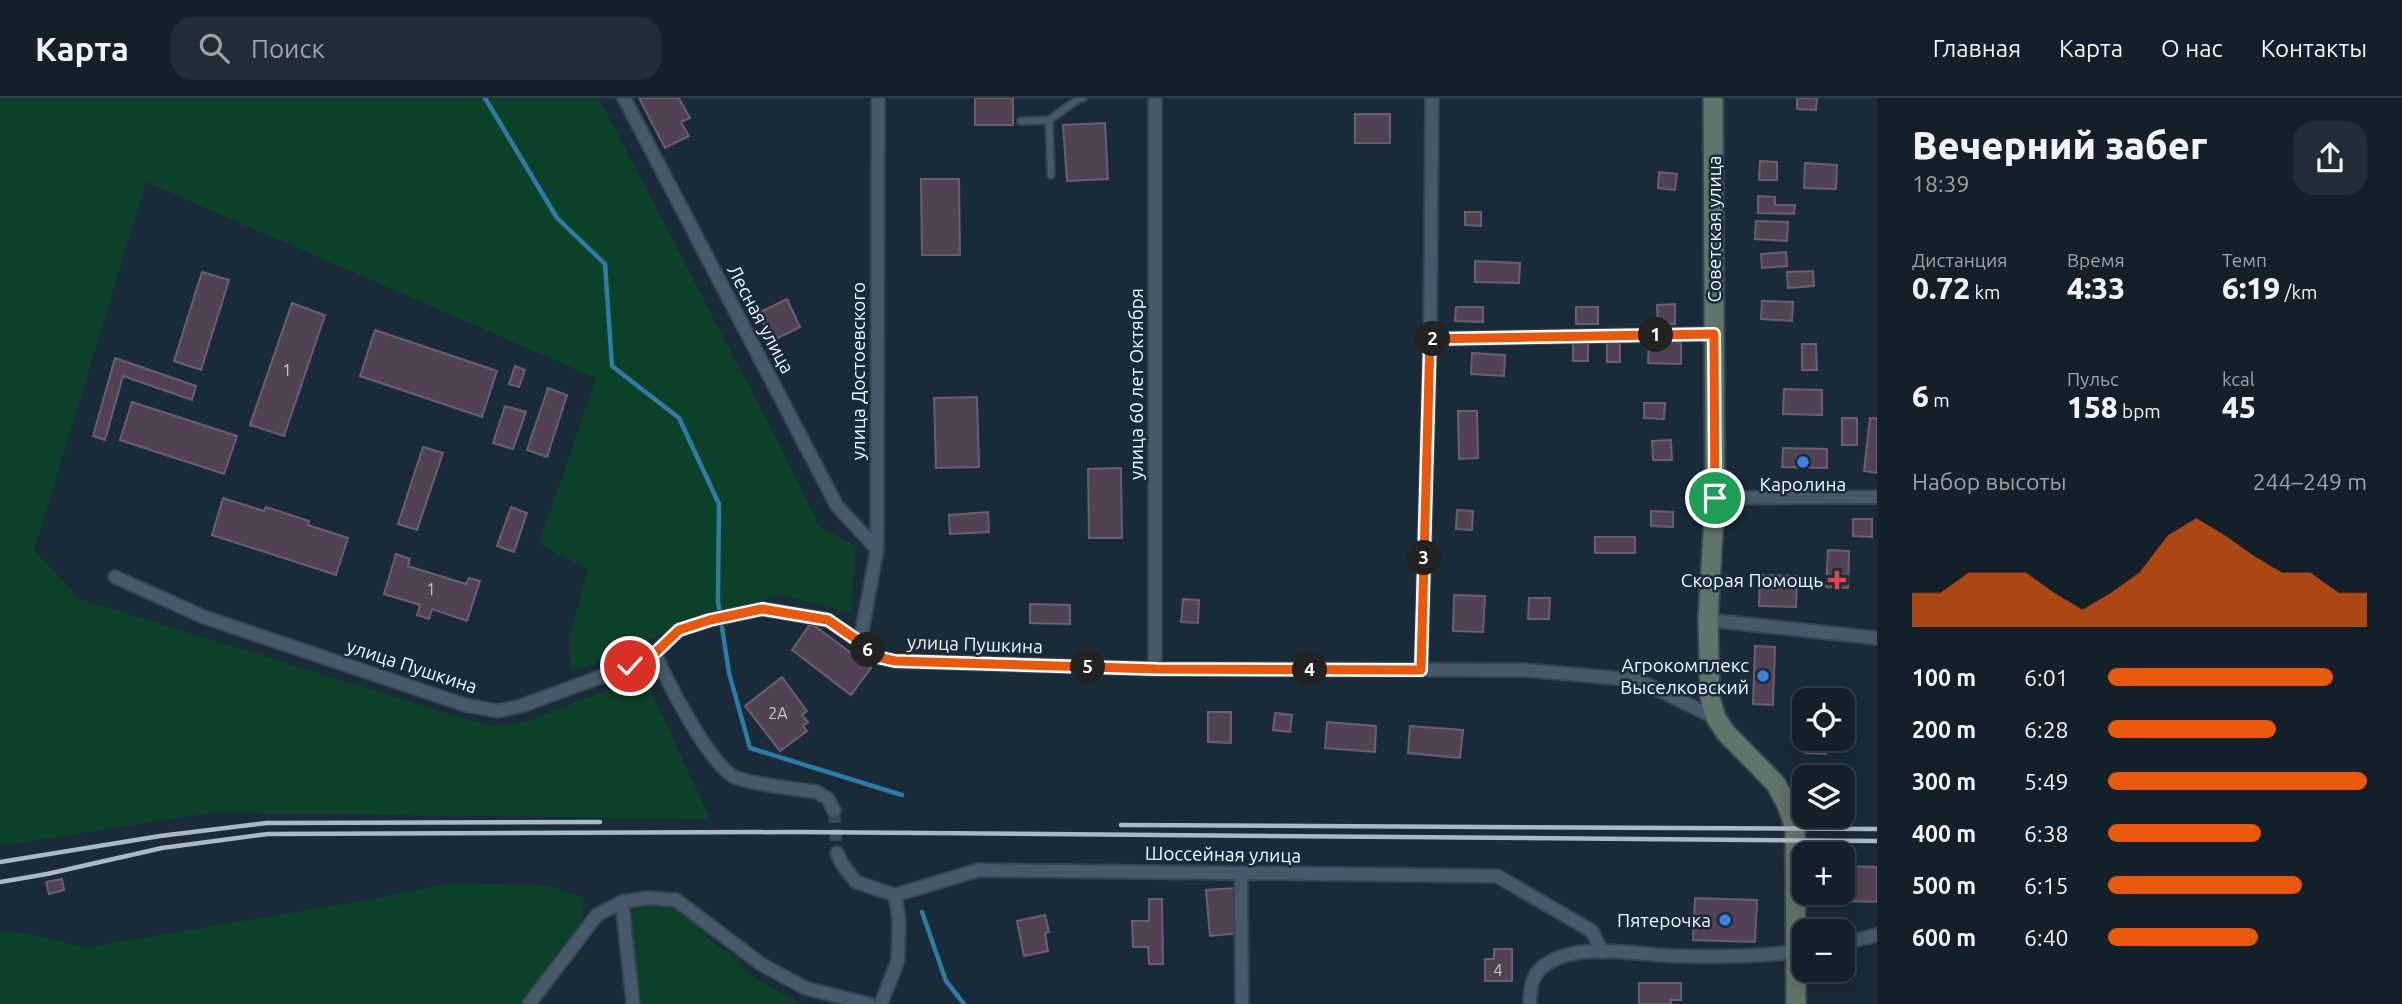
<!DOCTYPE html>
<html lang="ru">
<head>
<meta charset="utf-8">
<style>
  :root { --surface:#13202a; --page:#202d36; --text:#f1f3f6; --muted:#9da3a8; --line:#323e47; --accent:#ea580c }
  body { margin:0; font-family:Ubuntu,sans-serif; background:var(--page); color:var(--text); height:100vh; display:flex; flex-direction:column; font-size:26px; white-space:nowrap }
  * { box-sizing:border-box; margin:0 }
  p { font-size:23px; color:var(--muted) }
  .icon { flex:none; width:38px; height:38px; fill:none; stroke:currentColor; stroke-width:2; stroke-linecap:round; stroke-linejoin:round }
  .map { position:relative; flex:1; overflow:hidden }
  .details { display:flex; flex-direction:column; background:var(--surface); width:525px }
  .details>* { flex:none }
  .fabs { position:absolute; left:1792px; top:590px; display:grid; gap:14px }
  .fabs a { display:grid; place-items:center; width:63px; height:63px; border-radius:14px; background:var(--surface); box-shadow:0 4px 18px #0003,0 0 0 2px var(--line); font-size:35px }
  .pin { position:absolute; display:grid; place-items:center; width:60px; height:60px; color:#fff; margin:-30px; border:4px solid #fff; border-radius:50%; box-shadow:0 2px 7px #0007 }
  .km { position:absolute; width:35px; height:35px; margin:-18px; border-radius:50%; background:#222; color:#fff; font-size:19px; line-height:35px; text-align:center }
  .round { display:grid; place-items:center; flex:none; width:74px; height:74px; border-radius:21px; background:var(--page) }
  .overview { display:flex; align-items:center; justify-content:space-between; height:119px; padding:0 35px }
  h1 { font-size:38px; font-weight:800; line-height:52px }
  .stats { display:grid; grid-template-columns:repeat(3,1fr); gap:10px; height:119px; padding:7px 35px }
  .stats div { display:grid; align-content:center }
  .stats b { font-size:30px; font-weight:800 }
  .stats small { font-size:19px; font-weight:400 }
  .stats p { font-size:19px }
  .chart { height:196px; padding:14px 35px }
  .chart p { display:flex; justify-content:space-between }
  .chart svg { width:100%; height:126px; margin-top:7px; fill:var(--accent); opacity:.7 }
  ul { padding:0 35px; list-style:none; font-size:23px }
  li { display:grid; grid-template-columns:112px 84px 1fr; align-items:center; height:52px }
  li i { height:18px; border-radius:9px; background:var(--accent) }
  header { display:flex; align-items:center; gap:42px; box-sizing:border-box; height:98px; padding:0 35px; background:var(--surface); border-bottom:2px solid var(--line) }
  header strong { font-size:33px }
  nav { display:flex; gap:38px; margin-inline-start:auto; font-size:24px }
  .search { width:490px; height:63px; background:var(--page); display:flex; align-items:center; gap:18px; box-sizing:border-box; padding:0 24px; border-radius:21px; color:var(--muted); font-size:26px }
  main { display:flex; flex:1; min-height:0 }
  .map>svg:first-child { display:block }
  .green { fill:#0c4129 }
  .lines { fill:none; stroke-linecap:round; stroke-linejoin:round }
  .stream { stroke:#2d7ca4; stroke-width:4.5 }
  .building { fill:#504153; stroke:#6c5d70; stroke-width:2 }
  .street-tunnel { stroke:#394956; stroke-width:12; stroke-dasharray:12 6; stroke-linecap:butt }
  .lane-casing { stroke:#364450; stroke-width:10 }
  .street-casing { stroke:#364450; stroke-width:16 }
  .secondary-casing { stroke:#364450; stroke-width:23 }
  .lane { stroke:#465869; stroke-width:6 }
  .street { stroke:#465869; stroke-width:12 }
  .secondary { stroke:#61746a; stroke-width:19 }
  .rail { stroke:#acb8c2; stroke-width:4.5 }
  .route-casing { stroke:#fff; stroke-width:14 }
  .route { stroke:#ea580c; stroke-width:9 }
  .shop-dot { fill:#3f7fe0; stroke:#192a38; stroke-width:2.5 }
  .health-dot { fill:#e0444e; stroke:#192a38; stroke-width:2.5 }
  .labels { text-anchor:middle; dominant-baseline:central; stroke-width:5; stroke-linejoin:round; paint-order:stroke }
  .number-label { font-size:16px; fill:#c6c9d3 }
  .street-label { font-size:19px; fill:#edf6fe; stroke:#192a38 }
  .poi-label { font-size:19px; fill:#edf6fe; stroke:#192a38; text-anchor:end }
</style>
</head>
<body>
<header>
<strong>Карта</strong>
<div class="search"><svg class="icon" aria-label="search" viewBox="0 0 24 24"><circle cx="10" cy="10" r="6"/><path d="M15 15l6 6"/></svg>Поиск</div>
<nav><a>Главная</a><a>Карта</a><a>О нас</a><a>Контакты</a></nav>
</header>
<main>
<div class="map">
<svg width="1877" height="906" viewBox="0 0 1877 906">
  <rect width="100%" height="100%" fill="#192a38"/>
  <path class="green" d="M0,0H599L776,340L819,428L856,448L851,515L780,497L675,529L624,555L571,574L569,540L588,472L539,446L596,280L146,84L34,453L80,501L488,628L528,623L644,578L710,721L210,715L0,748Z
    M452,785L548,787L584,800L581,828L521,906H0V832L50,840L83,850L362,803Z
    M666,807L689,815L710,843L741,861V870L766,887L802,906H637L629,831L634,811Z"/>
  <g class="lines">
    <path class="stream" d="M485,0L557,120L605,166L612,268L679,320L719,406L718,503L729,575L750,650L902,697
      M922,814L946,883L964,906"/>
  </g>
  <path class="building" d="M639,0H679L690,20L681,24L689,38L665,50Z
    M975,0H1013V27H975Z
    M1797,0H1817L1816,12L1797,11Z
    M1355,16H1390V45H1355Z
    M1105,25L1108,81L1067,83L1063,27Z
    M1760,63L1777,64V82H1759Z
    M1805,65L1837,67L1836,91L1804,90Z
    M1659,74L1677,76L1675,92L1658,90Z
    M921,81H959L960,157H922Z
    M1758,98L1775,99V107H1795L1794,116L1758,115Z
    M1465,114H1481V128L1465,127Z
    M1756,123L1788,124L1787,143L1755,141Z
    M1786,154L1787,168L1762,170L1761,156Z
    M1475,163L1520,165L1519,185L1475,184Z
    M1813,173L1814,188L1788,190L1787,174Z
    M202,174L229,182L201,272L174,263Z
    M787,201L800,229L772,243L758,215Z
    M1762,203L1793,204L1792,223L1761,221Z
    M292,205L325,217L284,338L250,327Z
    M1675,206V226H1658L1657,207Z
    M1456,209H1483V224L1455,223Z
    M1576,209H1598V226H1576Z
    M375,232L497,273L482,319L360,278Z
    M1649,243L1681,244V266L1648,265Z
    M1573,244H1588V263H1573Z
    M1607,244L1620,245V264H1607Z
    M1802,246H1816L1817,272H1802Z
    M1472,255L1505,257L1504,278L1471,276Z
    M115,260L196,288L192,302L123,278L105,342L93,338Z
    M515,268L525,272L519,289L509,286Z
    M548,290L567,297L547,359L527,352Z
    M1784,291L1822,292V317L1783,316Z
    M977,299L979,369L936,370L934,300Z
    M132,304L237,338L224,376L120,342Z
    M1644,305H1665L1664,321L1644,320Z
    M505,308L526,314L513,351L493,345Z
    M1458,313H1477L1478,360L1459,361Z
    M1842,320H1857V347H1842Z
    M1870,320H1877V375L1864,373Z
    M1671,342L1672,362H1653L1652,343Z
    M423,349L443,355L417,432L398,426Z
    M1783,350L1827,351V370L1782,369Z
    M1121,370L1122,440H1089L1088,371Z
    M223,400L264,413L266,409L309,423L308,427L348,440L336,477L212,437Z
    M511,409L527,415L514,454L497,448Z
    M1457,412L1473,413L1472,432L1456,431Z
    M1651,413L1673,414V429L1651,428Z
    M988,414L989,434L950,436L949,417Z
    M1853,421H1872V439L1853,438Z
    M1595,439H1635V455H1595Z
    M1828,452L1849,453L1848,490L1826,489Z
    M396,456L410,461L408,468L466,486L469,480L480,483L467,523L432,511L429,521L417,517L420,507L384,496Z
    M1760,477L1797,478L1796,509L1759,508Z
    M1454,497L1485,498L1483,534L1453,533Z
    M1529,500H1550L1549,521H1528Z
    M1183,501L1199,502L1198,525L1181,524Z
    M1030,506L1070,507V526L1030,525Z
    M811,525L871,570L851,597L792,552Z
    M1755,548L1775,549L1773,607L1753,606Z
    M782,579L807,613L802,617L808,624L803,628L807,633L780,653L745,608Z
    M1208,614H1231V645L1208,644Z
    M1275,615L1292,617L1290,634L1273,632Z
    M1327,624L1376,628L1375,654L1325,650Z
    M1410,628L1463,632L1460,660L1408,655Z
    M1806,640H1827L1826,656L1805,655Z
    M1848,768L1877,769V804L1847,803Z
    M62,781L64,792L49,796L46,784Z
    M1236,790L1240,835L1210,838L1206,792Z
    M1695,800L1757,802L1755,844L1693,842Z
    M1149,801H1162L1163,866H1149L1148,849H1133L1132,823H1149Z
    M1045,817L1049,834L1045,835L1048,853L1024,858L1017,823Z
    M1494,851H1512V883H1485V861H1494Z
    M1639,885H1681V902H1671V906H1639Z"/>
  <g class="lines">
    <path class="street-tunnel" d="M834,713L837,755"/>
    <g class="lane-casing">
      <path id="lane" d="M1021,23L1049,22
        M1051,77L1049,22L1080,0H1083"/>
    </g>
    <g class="street-casing">
      <path id="street" d="M624,0L837,408L877,451
        M1155,0V571
        M1430,241L1714,236
        M1715,400L1877,399
        M115,479L204,519L465,607L498,613L521,608L630,568L655,555L679,532L710,522L762,511L828,522L860,544L873,558L895,563L1155,571L1523,572L1638,582L1716,620
        M1708,522L1877,540
        M860,544L877,451L878,0
        M655,555C665,580 712,672 737,680C762,688 791,690 817,694L828,701L834,713
        M1421,572L1430,241L1432,0
        M837,755L842,766L856,784L895,797L979,772L1497,778L1592,833L1602,854
        M1241,775L1242,906
        M622,804L633,906
        M1843,845L1877,837
        M529,906L597,817L622,804L648,800L676,802L761,866L805,890L869,906
        M881,906L898,862L899,822L895,797
        M1530,906C1530,882 1534,870 1558,860C1591,846 1641,857 1676,858C1717,859 1760,859 1800,853"/>
    </g>
    <g class="secondary-casing">
      <path id="secondary" d="M1713,0L1715,400L1708,522L1710,599L1716,620L1726,635L1776,686L1788,709L1795,731L1796,906"/>
    </g>
    <use href="#lane" class="lane"/>
    <use href="#street" class="street"/>
    <use href="#secondary" class="secondary"/>
    <path class="rail" d="M1121,727L1877,731
      M0,764L160,738L267,725L600,724
      M0,784L47,776L162,750L268,736L796,734L1877,743"/>
  </g>
  <g class="lines">
    <g class="route-casing">
      <path id="route" d="M630,568L655,555L679,532L710,522L762,511L828,522L860,544L873,558L895,563L1156,571L1421,572L1430,241L1714,236L1715,400"/>
    </g>
    <use href="#route" class="route"/>
  </g>
  <g class="shop-dot">
    <circle cx="1803" cy="364" r="7"/>
    <circle cx="1763" cy="578" r="7"/>
    <circle cx="1725" cy="822" r="7"/>
  </g>
  <path class="health-dot" d="M1833.5 471.5h7v7h7v7h-7v7h-7v-7h-7v-7h7z"/>
  <g class="labels">
    <g class="number-label">
      <text x="287" y="272">1</text>
      <text x="431" y="491">1</text>
      <text x="778" y="615">2А</text>
      <text x="1498" y="872">4</text>
    </g>
    <g class="street-label">
      <text transform="translate(1714 131) rotate(-90)">Советская улица</text>
      <text transform="translate(761 221) rotate(62)">Лесная улица</text>
      <text transform="translate(858 273) rotate(-90)">улица Достоевского</text>
      <text transform="translate(1136 286) rotate(-90)">улица 60 лет Октября</text>
      <text transform="translate(975 546) rotate(2)">улица Пушкина</text>
      <text transform="translate(412 568) rotate(18)">улица Пушкина</text>
      <text transform="translate(1223 756) rotate(1)">Шоссейная улица</text>
    </g>
    <g class="poi-label">
      <text x="1803" y="386" text-anchor="middle">Каролина</text>
      <text x="1823" y="482">Скорая Помощь</text>
      <text x="1749" y="567">Агрокомплекс<tspan x="1749" dy="22">Выселковский</tspan></text>
      <text x="1711" y="822">Пятерочка</text>
    </g>
  </g>
</svg>
<div class="fabs">
<a><svg class="icon" aria-label="locate" viewBox="0 0 24 24"><circle cx="12" cy="12" r="6"/><path d="M12 2v4M12 18v4M2 12h4M18 12h4"/></svg></a>
<a><svg class="icon" aria-label="layers" viewBox="0 0 24 24"><path d="M12 4l9 5-9 5-9-5zM3 14l9 5 9-5"/></svg></a>
<a>+</a>
<a>−</a>
</div>
<div class="pin" style="left:1715px;top:400px;background:#1e9e55"><svg class="icon" aria-label="arrive" viewBox="0 0 24 24"><path d="M6 21V4h12l-3 4 3 4H6"/></svg></div>
<div class="pin" style="left:630px;top:568px;background:#d93025"><svg class="icon" aria-label="check" viewBox="0 0 24 24"><path d="M5 12l5 5 9-10"/></svg></div>
<b class="km" style="left:1656px;top:237px">1</b>
<b class="km" style="left:1433px;top:241px">2</b>
<b class="km" style="left:1424px;top:460px">3</b>
<b class="km" style="left:1310px;top:572px">4</b>
<b class="km" style="left:1088px;top:569px">5</b>
<b class="km" style="left:868px;top:552px">6</b>
</div>
<section class="details">
<div class="overview"><div><h1>Вечерний забег</h1><p>18:39</p></div><a class="round"><svg class="icon" aria-label="share" viewBox="0 0 24 24"><path d="M12 15V3M7 8l5-5 5 5M5 13v7h14v-7"/></svg></a></div>
<div class="stats">
<div><p>Дистанция</p><b>0.72<small> km</small></b></div>
<div><p>Время</p><b>4:33</b></div>
<div><p>Темп</p><b>6:19<small> /km</small></b></div>
</div>
<div class="stats">
<div><b>6<small> m</small></b></div>
<div><p>Пульс</p><b>158<small> bpm</small></b></div>
<div><p>kcal</p><b>45</b></div>
</div>
<div class="chart"><p><span>Набор высоты</span>244–249 m</p>
<svg viewBox="0 0 160 44" preserveAspectRatio="none"><path d="M0 44V32L10 32L20 25L30 25L40 25L50 32L60 38L70 32L80 25L90 12L100 6L110 12L120 19L130 25L140 25L150 32L160 32V44z"/></svg>
</div>
<ul>
<li><b>100 m</b>6:01<i style="width:87%"></i></li>
<li><b>200 m</b>6:28<i style="width:65%"></i></li>
<li><b>300 m</b>5:49<i style="width:100%"></i></li>
<li><b>400 m</b>6:38<i style="width:59%"></i></li>
<li><b>500 m</b>6:15<i style="width:75%"></i></li>
<li><b>600 m</b>6:40<i style="width:58%"></i></li>
</ul>
</section>
</main>
</body>
</html>
